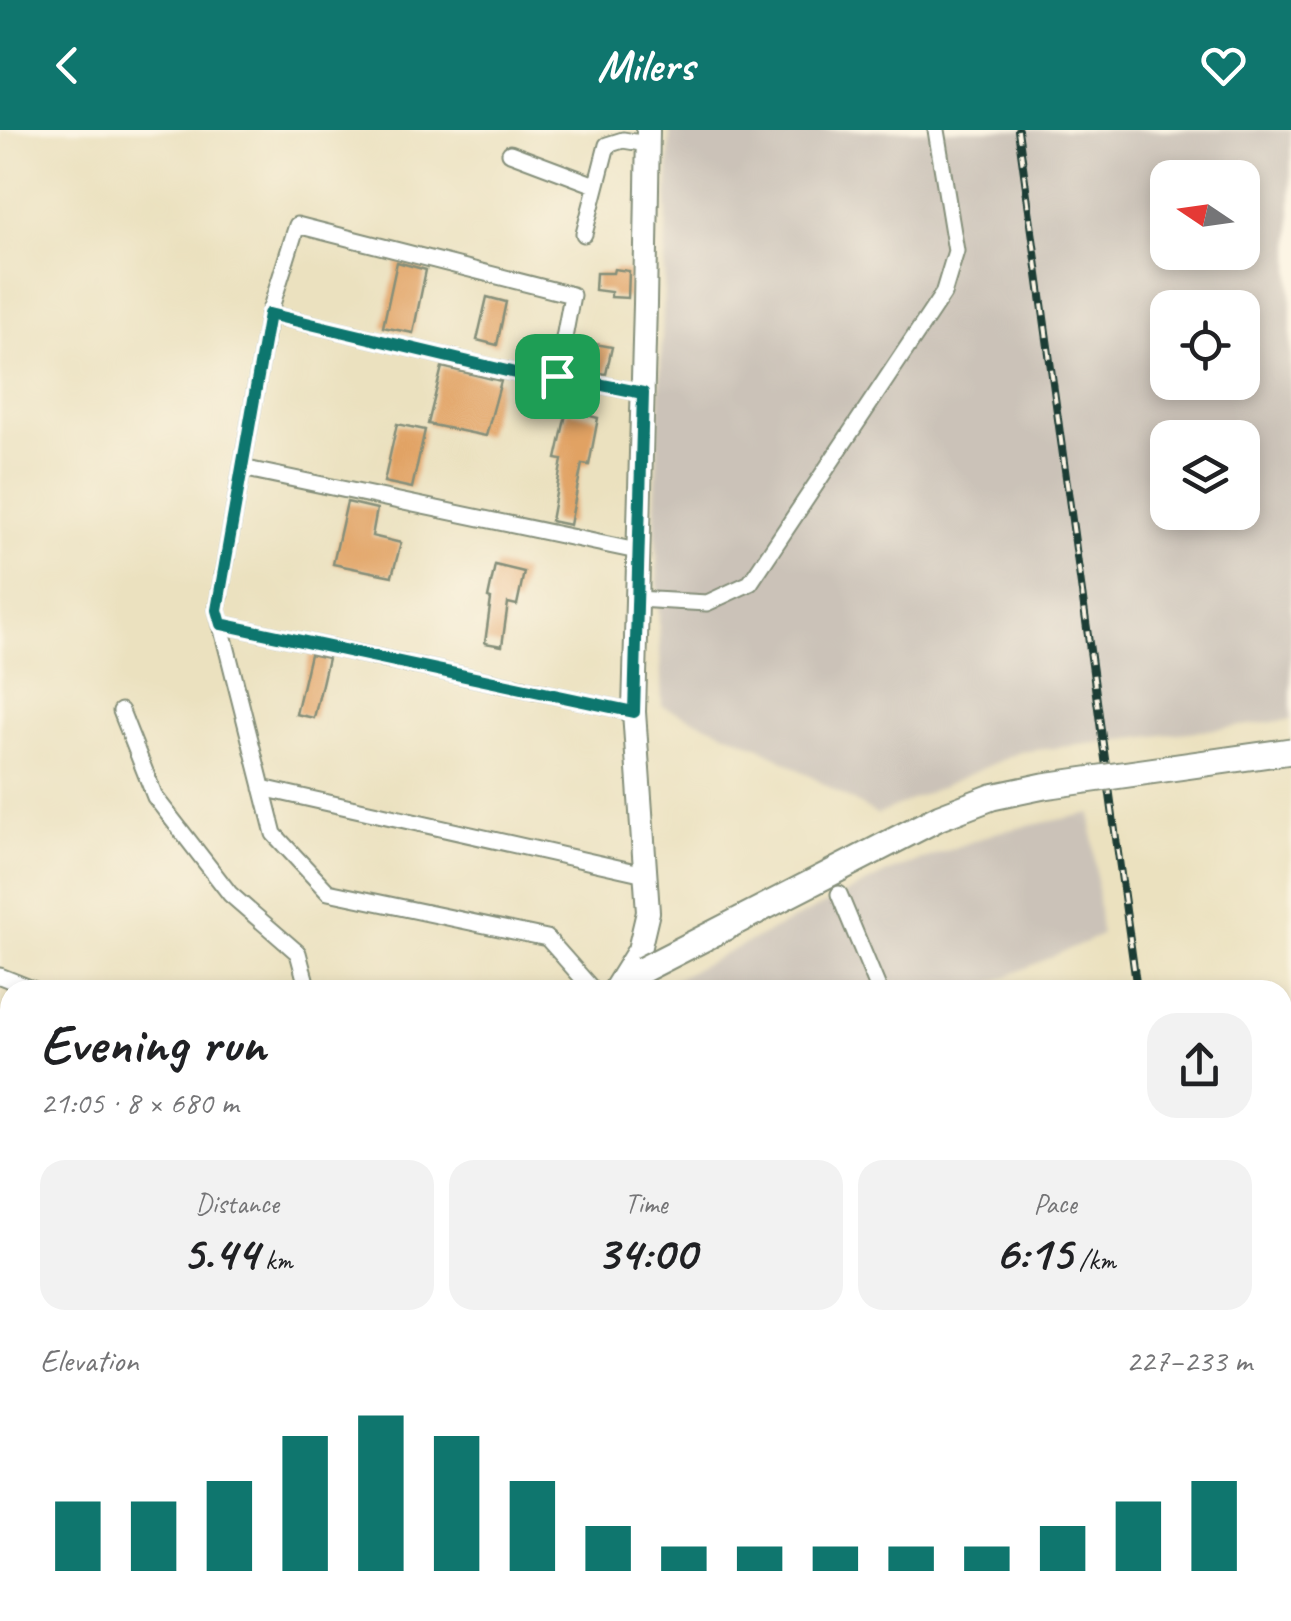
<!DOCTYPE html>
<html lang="en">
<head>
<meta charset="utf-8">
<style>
  :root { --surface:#fff; --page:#f2f2f2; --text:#202124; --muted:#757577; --accent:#0f766e }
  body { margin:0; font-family:Caveat,sans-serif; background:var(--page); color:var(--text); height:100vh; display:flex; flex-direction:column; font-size:38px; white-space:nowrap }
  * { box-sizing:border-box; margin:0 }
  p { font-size:32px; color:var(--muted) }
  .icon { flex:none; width:55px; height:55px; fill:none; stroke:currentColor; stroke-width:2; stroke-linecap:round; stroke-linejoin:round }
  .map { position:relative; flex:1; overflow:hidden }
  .sheet { position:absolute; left:0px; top:850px; width:1292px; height:642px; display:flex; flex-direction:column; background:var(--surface); border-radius:30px 30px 0 0; box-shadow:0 5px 15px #0003 }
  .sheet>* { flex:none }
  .needle { width:65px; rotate:283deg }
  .tools { position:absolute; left:1150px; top:30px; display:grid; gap:20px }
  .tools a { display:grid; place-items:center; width:110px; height:110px; border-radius:20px; background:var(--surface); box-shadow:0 5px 15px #0003; font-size:50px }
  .pin { position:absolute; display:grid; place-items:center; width:85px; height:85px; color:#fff; margin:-42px; border-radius:20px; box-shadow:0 5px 15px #0006 }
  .round { display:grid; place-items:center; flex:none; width:105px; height:105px; border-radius:30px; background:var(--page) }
  .summary { display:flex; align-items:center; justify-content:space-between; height:170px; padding:0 40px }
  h1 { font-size:55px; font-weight:700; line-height:75px }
  .metrics { display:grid; grid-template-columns:repeat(3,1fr); gap:15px; height:170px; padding:10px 40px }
  .metrics div { display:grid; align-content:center; border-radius:25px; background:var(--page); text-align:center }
  .metrics b { font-size:50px; font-weight:700 }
  .metrics small { font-size:28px; font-weight:400 }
  .metrics p { font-size:28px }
  .chart { height:280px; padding:20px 40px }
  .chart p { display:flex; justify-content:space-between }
  .chart svg { width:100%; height:180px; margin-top:10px; stroke:var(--accent); stroke-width:6 }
  header { display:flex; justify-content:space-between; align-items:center; height:130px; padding:0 40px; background:var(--accent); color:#fff; font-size:45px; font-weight:700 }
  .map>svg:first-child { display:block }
  .industrial { fill:#cbc2b8; fill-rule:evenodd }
  .green { fill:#aac46a; stroke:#64804f; stroke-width:2.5 }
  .building { fill:#e1a264 }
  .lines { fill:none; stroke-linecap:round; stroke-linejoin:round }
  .street-casing { stroke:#858f7a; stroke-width:19 }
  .secondary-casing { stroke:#858f7a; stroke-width:26 }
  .primary-casing { stroke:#858f7a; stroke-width:29 }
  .street { stroke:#fff; stroke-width:15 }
  .secondary { stroke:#fff; stroke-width:22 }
  .primary { stroke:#fff; stroke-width:25 }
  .rail-casing { stroke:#1f3d34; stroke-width:8 }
  .rail { stroke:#fcf5e5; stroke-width:4; stroke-dasharray:11; stroke-linecap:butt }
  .primary-bridge-casing { stroke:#858f7a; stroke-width:29; stroke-linecap:butt }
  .primary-bridge { stroke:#fff; stroke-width:25 }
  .route-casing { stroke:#fff; stroke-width:20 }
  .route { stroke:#0f766e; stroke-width:12 }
</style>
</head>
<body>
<header><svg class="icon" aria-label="back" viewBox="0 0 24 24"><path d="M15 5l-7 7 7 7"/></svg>Milers<svg class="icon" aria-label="heart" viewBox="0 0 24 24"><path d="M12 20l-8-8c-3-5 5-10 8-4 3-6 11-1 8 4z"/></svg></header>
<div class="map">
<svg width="1291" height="1491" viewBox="0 0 1291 1491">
  <rect width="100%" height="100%" fill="#fcf5e5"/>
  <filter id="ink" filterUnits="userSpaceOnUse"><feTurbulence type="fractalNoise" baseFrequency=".01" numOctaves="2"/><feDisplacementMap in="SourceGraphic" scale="20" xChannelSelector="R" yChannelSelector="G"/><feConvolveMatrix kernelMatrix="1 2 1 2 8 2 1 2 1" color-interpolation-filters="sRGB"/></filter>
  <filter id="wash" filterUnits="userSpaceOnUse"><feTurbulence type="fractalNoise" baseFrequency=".0048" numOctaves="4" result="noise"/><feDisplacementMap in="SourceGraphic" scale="40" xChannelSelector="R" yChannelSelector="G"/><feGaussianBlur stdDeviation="2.25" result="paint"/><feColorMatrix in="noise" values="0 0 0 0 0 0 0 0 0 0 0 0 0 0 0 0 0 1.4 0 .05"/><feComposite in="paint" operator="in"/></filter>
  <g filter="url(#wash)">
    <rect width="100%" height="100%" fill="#ebe1bf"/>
    <path class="industrial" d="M670,0H1291V590L1020,622L877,685L760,617L662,576L655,383ZM1168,48H1242V122H1168ZM1168,178H1242V252H1168ZM1168,308H1242V382H1168Z
      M1091,683L1101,805L983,857V860H653L891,741L998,702Z
      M10,1313V1482H1036L1039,1491H0V1318Z"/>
    <path class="green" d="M1164,1482L1172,1485L1171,1491H1039L1036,1483Z
      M1191,1482L1267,1483L1268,1491H1189Z"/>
    <g id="blocks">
      <path class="building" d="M397,132L426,140L413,203L383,197Z
        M614,139L629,141L628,168L611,167V162L595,160L596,143H613Z
        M487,167L506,172L497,215L477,210Z
        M584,212L612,217L606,244L579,239Z
        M442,237L501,251L486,306L428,294Z
        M567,280L598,288L589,335L582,334L570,395L551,391L562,330L556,329Z
        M397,294L425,300L412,358L384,352Z
        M347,372L377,379L372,406L401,413L392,446L333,434Z
        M495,435L524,442L517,475L508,473L502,516L485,513L491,469L488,468Z
        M310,524L328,528L314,588L296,584Z"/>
    </g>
  </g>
  <g filter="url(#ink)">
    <use href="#blocks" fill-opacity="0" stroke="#858f7a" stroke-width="2.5"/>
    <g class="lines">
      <g class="street-casing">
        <path id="street" d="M510,23L595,55
          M584,104L607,15L623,10L647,14
          M269,184L536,248L557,246
          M242,338L637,421
          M636,469L707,473L750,453L943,164L956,121L936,0
          M221,494L634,582
          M121,581L155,667L230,764L298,823L308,860
          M262,658L645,744
          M839,764L879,860
          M0,846L35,860
          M593,860L547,808L328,762L274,704L217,480L269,184L297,95L572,165L557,246L643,263
          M0,1214L10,1222
          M767,1482L786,1491
          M586,1491L589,1482
          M672,1491L675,1482
          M864,1491L868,1482
          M967,1491L971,1482"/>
      </g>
      <g class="secondary-casing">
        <path id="secondary" d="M616,857L639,820L648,782L634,582L645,174L648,0
          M1282,1190L1291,1167
          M1281,1482L1283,1491"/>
      </g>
      <g class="primary-casing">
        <path id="primary" d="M617,860L642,840
          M0,1294L10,1288"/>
      </g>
      <use href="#street" class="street"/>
      <use href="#secondary" class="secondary"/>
      <use href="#primary" class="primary"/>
      <g class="rail-casing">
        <path id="rail" d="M1018,0L1137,860
          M1181,1491L1182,1482"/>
      </g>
      <use href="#rail" class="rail"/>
      <g class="primary-bridge-casing">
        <path id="primary-bridge" d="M642,840L940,687L992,667L1044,656L1291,621"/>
      </g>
      <use href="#primary-bridge" class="primary-bridge"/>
    </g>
  </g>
  <g class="lines" filter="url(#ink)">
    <g class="route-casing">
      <path id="route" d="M269,184L536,248L557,246L643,263L634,582L221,494L217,480Z"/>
    </g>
    <use href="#route" class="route"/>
  </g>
</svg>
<div class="tools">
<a><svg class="needle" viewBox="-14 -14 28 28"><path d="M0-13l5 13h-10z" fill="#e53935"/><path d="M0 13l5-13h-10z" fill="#757577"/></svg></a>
<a><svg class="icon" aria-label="locate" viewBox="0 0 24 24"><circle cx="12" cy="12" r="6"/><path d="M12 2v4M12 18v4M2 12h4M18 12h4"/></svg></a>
<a><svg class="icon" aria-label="layers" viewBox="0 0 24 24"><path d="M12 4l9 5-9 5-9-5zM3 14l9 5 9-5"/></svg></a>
</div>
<div class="pin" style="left:557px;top:246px;background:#1e9e55"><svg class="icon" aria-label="arrive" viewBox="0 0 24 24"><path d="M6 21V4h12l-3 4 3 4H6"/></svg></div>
<section class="sheet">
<div class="summary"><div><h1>Evening run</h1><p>21:05 · 8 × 680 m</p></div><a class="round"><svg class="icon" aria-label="share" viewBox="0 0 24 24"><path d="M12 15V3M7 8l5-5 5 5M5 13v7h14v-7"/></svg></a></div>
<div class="metrics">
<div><p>Distance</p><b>5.44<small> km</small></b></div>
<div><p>Time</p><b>34:00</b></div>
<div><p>Pace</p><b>6:15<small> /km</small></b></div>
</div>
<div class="chart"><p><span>Elevation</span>227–233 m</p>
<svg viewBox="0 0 160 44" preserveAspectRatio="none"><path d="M5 44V27M15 44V27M25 44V22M35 44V11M45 44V6M55 44V11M65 44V22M75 44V33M85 44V38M95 44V38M105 44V38M115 44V38M125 44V38M135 44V33M145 44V27M155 44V22"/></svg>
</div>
</section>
</div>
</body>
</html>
